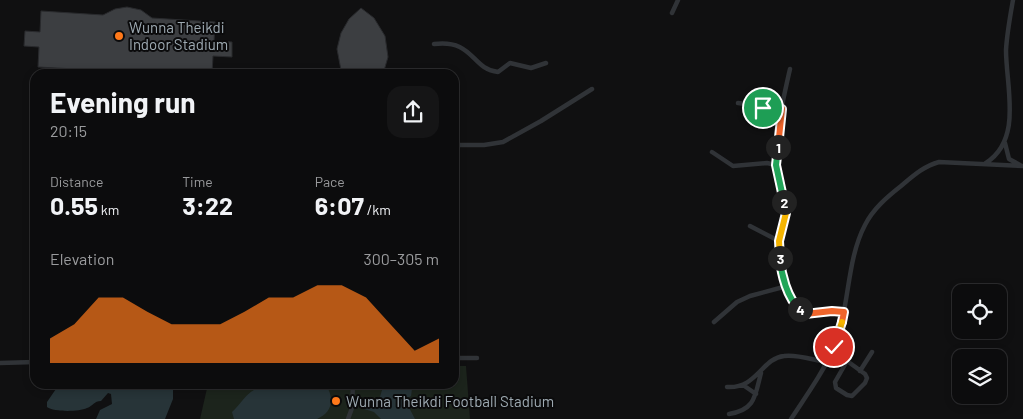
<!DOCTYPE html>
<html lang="en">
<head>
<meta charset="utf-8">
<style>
  :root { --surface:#0c0c0d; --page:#151516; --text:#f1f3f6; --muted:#9a9b9d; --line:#2c2c2e; --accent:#ff791a }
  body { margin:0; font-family:Barlow,sans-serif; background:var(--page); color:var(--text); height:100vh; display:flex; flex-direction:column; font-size:19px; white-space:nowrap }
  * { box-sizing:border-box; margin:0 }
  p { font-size:16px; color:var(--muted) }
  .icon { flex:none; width:28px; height:28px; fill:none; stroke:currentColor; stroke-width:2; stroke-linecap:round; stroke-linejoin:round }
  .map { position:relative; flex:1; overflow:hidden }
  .drawer { position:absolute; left:30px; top:69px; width:429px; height:320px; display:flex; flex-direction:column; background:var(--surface); border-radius:15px; box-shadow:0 2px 8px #0003,0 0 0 1px var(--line) }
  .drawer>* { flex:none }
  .fabs { position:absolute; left:952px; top:284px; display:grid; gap:10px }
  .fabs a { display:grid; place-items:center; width:55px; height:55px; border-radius:10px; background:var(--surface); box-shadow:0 2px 8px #0003,0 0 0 1px var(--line); font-size:25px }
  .pin { position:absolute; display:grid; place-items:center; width:42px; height:42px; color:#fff; margin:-21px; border:2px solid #fff; border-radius:50%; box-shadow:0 1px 5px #0007 }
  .km { position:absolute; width:25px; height:25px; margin:-12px; border-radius:50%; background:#222; color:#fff; font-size:14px; line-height:25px; text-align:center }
  .round { display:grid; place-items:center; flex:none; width:52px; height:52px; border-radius:15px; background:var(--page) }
  .headline { display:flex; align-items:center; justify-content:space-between; height:85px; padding:0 20px }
  h1 { font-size:28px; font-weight:700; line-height:38px }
  .figures { display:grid; grid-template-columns:repeat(3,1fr); gap:8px; height:85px; padding:5px 20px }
  .figures div { display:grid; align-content:center }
  .figures b { font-size:25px; font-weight:700 }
  .figures small { font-size:14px; font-weight:400 }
  .figures p { font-size:14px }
  .chart { height:140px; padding:10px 20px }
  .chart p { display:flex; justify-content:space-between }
  .chart svg { width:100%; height:90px; margin-top:5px; fill:var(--accent); opacity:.7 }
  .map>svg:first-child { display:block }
  .green { fill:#1c241c }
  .water { fill:#273438 }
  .building { fill:#3c3e41; stroke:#292a2d }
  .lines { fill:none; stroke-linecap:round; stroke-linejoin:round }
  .street { stroke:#303337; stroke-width:4.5 }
  .split-1-casing { stroke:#fff; stroke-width:10 }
  .split-2-casing { stroke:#fff; stroke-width:10 }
  .split-3-casing { stroke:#fff; stroke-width:10 }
  .split-4-casing { stroke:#fff; stroke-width:10 }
  .split-5-casing { stroke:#fff; stroke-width:10 }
  .split-6-casing { stroke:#fff; stroke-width:10 }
  .split-1 { stroke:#f0652b; stroke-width:6 }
  .split-2 { stroke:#22a559; stroke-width:6 }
  .split-3 { stroke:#f5b400; stroke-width:6 }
  .split-4 { stroke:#22a559; stroke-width:6 }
  .split-5 { stroke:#f0652b; stroke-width:6 }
  .split-6 { stroke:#f5b400; stroke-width:6 }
  .poi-dot { fill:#ff791a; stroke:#0b0b0c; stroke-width:2 }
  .labels { text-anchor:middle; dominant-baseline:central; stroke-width:4; stroke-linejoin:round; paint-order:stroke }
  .poi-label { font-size:15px; fill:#9fabb3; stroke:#0b0b0c; text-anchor:start }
</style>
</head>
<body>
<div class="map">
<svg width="1023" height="419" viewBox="0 0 1023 419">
  <rect width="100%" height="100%" fill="#101011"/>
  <path class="green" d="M454,366H466L470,419H200L208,384H454Z"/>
  <path class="water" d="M66,384H137L145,386L173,384V399L165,419H96L100,410L112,404L111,394L108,393L101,401C94,401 93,406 87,408C78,412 54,412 47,407V402L58,386Z
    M308,384L326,385C335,399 332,413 317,419H234L232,412C240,405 245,395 254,390C264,383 294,386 308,384Z
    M392,384L395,389L405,384L412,389L411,396L405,400L415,419H381L374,412L364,409L365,405L380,397C382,390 383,383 392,384Z"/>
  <path class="building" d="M127,7L141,10L152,18L215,22L214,41L232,42V57L213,56L212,74H112V71L38,67L39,47L24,46L25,31L40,32L41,11L103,15L115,9Z
    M361,8L374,18L385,36L388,57L383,74H342L341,70L337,49L341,33L349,19Z"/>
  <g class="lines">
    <path class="street" d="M672,13L678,0
      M434,44C474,39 471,69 498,72L510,63L531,68L546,63
      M790,69C783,100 775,133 776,164C777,181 787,197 786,214C786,222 781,231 779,240C776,263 786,299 805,314L832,311L844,312
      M738,103L782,109
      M1005,143L1009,159L1020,165
      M454,145H484L503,142L541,121L592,89
      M712,152L733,166L767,163L776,165
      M986,163C1023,139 1006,87 1006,50C1007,33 1010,17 1013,0
      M750,226L779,241
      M714,322L737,302L750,296L787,286
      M832,350L865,374L867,378L865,383L852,396L847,395L836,388L835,382L847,361
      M454,358H477
      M0,363L35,362
      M860,371L872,352
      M743,385L756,394
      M727,387C757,389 762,358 784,356C797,354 813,360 827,362
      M729,414C756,410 755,395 761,373
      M348,419L352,408L353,384
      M791,419C806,396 823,373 834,347C850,308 846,261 865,225C873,209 887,197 901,186C913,176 924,166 939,162L1023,166"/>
  </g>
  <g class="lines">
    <g class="split-1-casing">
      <path id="split-1" d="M763,108L782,109L778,147"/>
    </g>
    <g class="split-2-casing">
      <path id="split-2" d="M778,147L776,165L784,202"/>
    </g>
    <g class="split-3-casing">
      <path id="split-3" d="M780,258L779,241L786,213L784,202"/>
    </g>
    <g class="split-4-casing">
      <path id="split-4" d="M780,258C781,273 787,299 800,309"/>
    </g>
    <g class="split-5-casing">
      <path id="split-5" d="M800,309L805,314L832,311L844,312L842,322"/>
    </g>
    <g class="split-6-casing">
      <path id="split-6" d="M834,347L842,322"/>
    </g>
    <use href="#split-1" class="split-1"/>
    <use href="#split-2" class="split-2"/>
    <use href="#split-3" class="split-3"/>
    <use href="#split-4" class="split-4"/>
    <use href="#split-5" class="split-5"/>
    <use href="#split-6" class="split-6"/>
  </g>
  <g class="poi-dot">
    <circle cx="119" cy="36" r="5"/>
    <circle cx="336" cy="401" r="5"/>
  </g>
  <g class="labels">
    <g class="poi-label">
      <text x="129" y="27">Wunna Theikdi<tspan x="129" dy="17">Indoor Stadium</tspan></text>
      <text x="346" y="401">Wunna Theikdi Football Stadium</text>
    </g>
  </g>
</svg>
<div class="fabs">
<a><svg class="icon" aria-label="locate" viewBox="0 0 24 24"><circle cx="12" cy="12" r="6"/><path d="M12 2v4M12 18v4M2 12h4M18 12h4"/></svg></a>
<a><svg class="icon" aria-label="layers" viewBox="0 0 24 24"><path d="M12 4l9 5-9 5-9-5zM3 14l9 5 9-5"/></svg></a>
</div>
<div class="pin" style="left:763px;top:108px;background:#1e9e55"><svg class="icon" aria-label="arrive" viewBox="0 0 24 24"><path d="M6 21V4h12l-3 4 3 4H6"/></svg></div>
<div class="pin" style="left:834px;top:347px;background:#d93025"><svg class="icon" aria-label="check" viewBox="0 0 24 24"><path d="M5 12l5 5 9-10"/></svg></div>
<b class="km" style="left:778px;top:147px">1</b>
<b class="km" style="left:784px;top:202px">2</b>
<b class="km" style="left:780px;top:258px">3</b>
<b class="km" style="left:800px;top:309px">4</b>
<section class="drawer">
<div class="headline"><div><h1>Evening run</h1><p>20:15</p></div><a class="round"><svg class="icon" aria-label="share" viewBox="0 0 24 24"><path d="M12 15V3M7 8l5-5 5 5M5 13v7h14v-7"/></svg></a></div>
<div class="figures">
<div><p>Distance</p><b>0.55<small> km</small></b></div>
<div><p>Time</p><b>3:22</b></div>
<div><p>Pace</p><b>6:07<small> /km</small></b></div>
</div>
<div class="chart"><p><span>Elevation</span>300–305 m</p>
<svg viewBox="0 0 160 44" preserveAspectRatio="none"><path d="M0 44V32L10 25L20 12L30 12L40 19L50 25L60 25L70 25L80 19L90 12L100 12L110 6L120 6L130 12L140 25L150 38L160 32V44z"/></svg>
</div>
</section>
</div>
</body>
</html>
